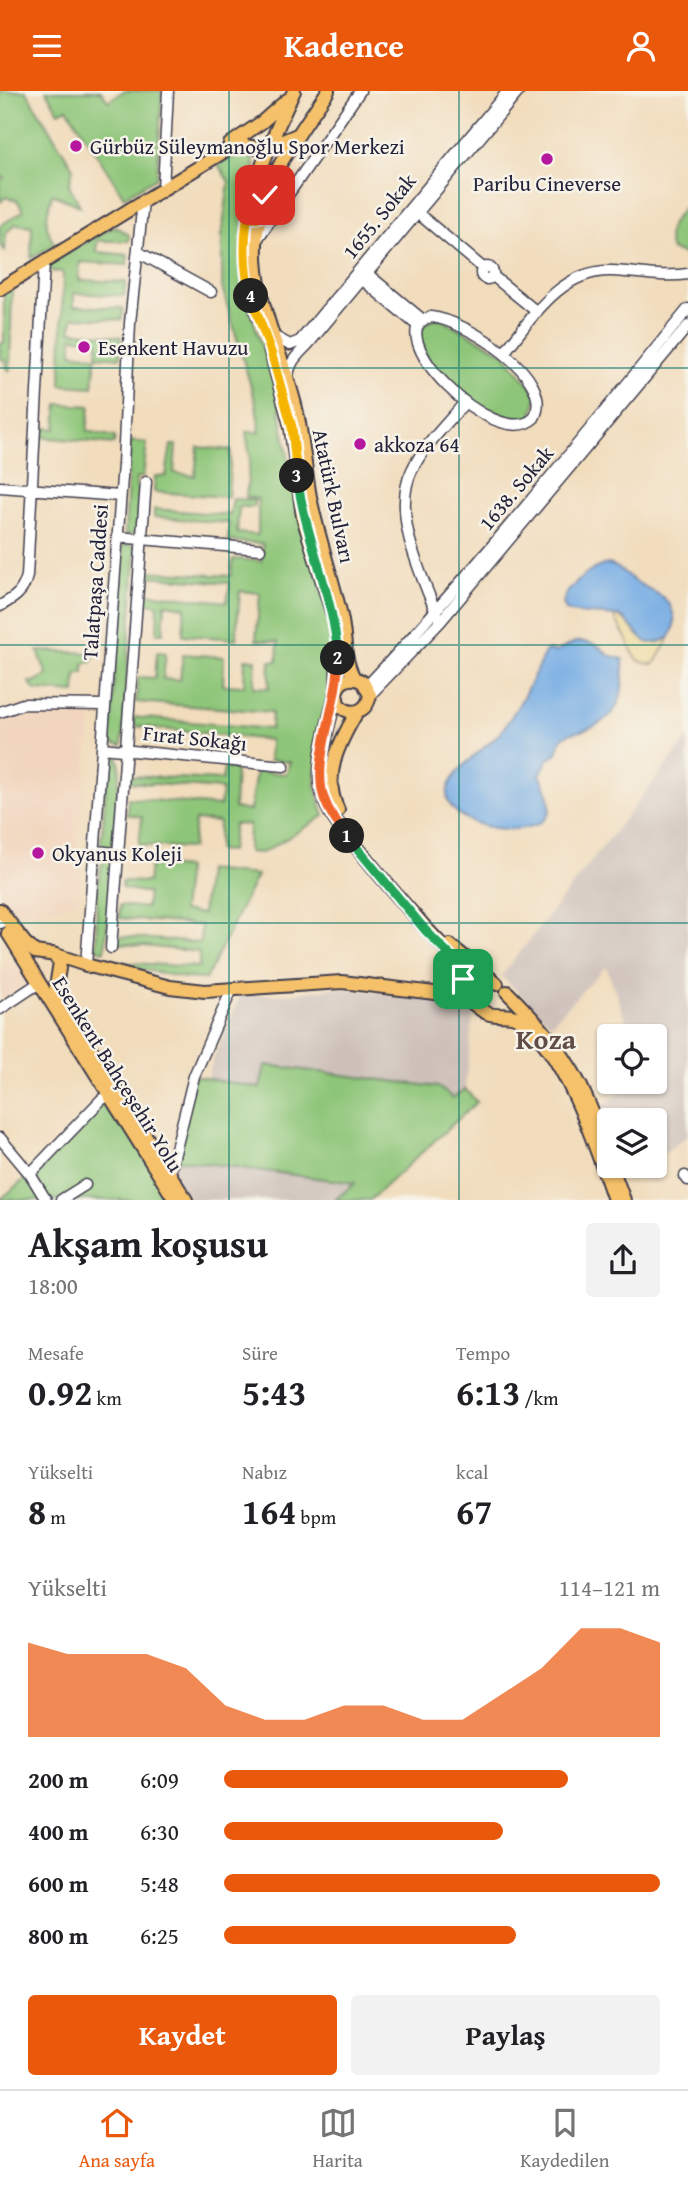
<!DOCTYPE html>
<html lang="tr">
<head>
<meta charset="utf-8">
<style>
  :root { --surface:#fff; --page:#f2f2f2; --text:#202124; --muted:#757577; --line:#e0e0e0; --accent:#ea580c }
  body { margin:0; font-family:"Gentium Book Plus",serif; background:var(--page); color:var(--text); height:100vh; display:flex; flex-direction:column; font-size:26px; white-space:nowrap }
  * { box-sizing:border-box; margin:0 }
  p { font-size:23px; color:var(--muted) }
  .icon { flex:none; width:38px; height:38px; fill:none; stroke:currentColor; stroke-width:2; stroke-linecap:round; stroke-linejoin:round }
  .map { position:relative; height:1109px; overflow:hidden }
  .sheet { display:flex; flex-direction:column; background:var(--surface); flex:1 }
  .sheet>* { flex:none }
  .tools { position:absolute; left:597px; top:933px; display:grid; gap:14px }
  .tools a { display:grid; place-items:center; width:70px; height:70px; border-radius:7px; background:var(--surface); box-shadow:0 2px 5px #0004; font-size:35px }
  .pin { position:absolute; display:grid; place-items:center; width:60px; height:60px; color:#fff; margin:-30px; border-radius:14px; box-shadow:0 4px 10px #0006 }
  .km { position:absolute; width:35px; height:35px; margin:-18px; border-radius:50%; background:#222; color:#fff; font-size:19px; line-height:35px; text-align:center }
  .round { display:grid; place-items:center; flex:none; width:74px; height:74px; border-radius:7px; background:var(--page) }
  .summary { display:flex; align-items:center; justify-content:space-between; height:119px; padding:0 28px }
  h1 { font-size:38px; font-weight:600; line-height:52px }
  .metrics { display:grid; grid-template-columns:repeat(3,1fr); gap:10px; height:119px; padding:7px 28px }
  .metrics div { display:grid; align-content:center }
  .metrics b { font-size:35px; font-weight:600 }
  .metrics small { font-size:19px; font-weight:400 }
  .metrics p { font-size:19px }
  .chart { height:196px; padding:14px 28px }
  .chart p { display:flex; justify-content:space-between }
  .chart svg { width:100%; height:126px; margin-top:7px; fill:var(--accent); opacity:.7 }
  .cta { display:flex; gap:14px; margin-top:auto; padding:14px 28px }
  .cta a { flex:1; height:80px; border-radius:7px; background:var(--accent); color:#fff; font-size:28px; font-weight:600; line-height:80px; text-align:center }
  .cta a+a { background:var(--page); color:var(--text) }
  ul { padding:0 28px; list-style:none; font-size:23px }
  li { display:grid; grid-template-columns:112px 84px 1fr; align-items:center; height:52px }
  li i { height:18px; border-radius:9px; background:var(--accent) }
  header { display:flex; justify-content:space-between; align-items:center; height:91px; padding:0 28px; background:var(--accent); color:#fff; font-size:32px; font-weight:600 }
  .menu { display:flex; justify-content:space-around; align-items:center; height:98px; border-top:2px solid var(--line); background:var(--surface); font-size:19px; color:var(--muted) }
  .menu a { display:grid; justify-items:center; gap:4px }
  .menu .on { color:var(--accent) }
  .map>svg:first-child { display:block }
  .built { fill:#f1d5bd }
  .industrial { fill:#cec1ba }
  .green { fill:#8ec679; stroke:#58745a; stroke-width:2 }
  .sand { fill:#eeda9e; stroke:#887e6c; stroke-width:2 }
  .water { fill:#75ace4; stroke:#4c6790; stroke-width:2 }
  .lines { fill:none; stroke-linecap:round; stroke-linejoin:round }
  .minor-casing { stroke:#413e4e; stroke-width:13 }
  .major-casing { stroke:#413e4e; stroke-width:16 }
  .minor { stroke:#fff; stroke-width:10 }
  .major { stroke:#f5c16b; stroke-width:12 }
  .split-1-casing { stroke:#fff; stroke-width:14 }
  .split-2-casing { stroke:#fff; stroke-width:14 }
  .split-3-casing { stroke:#fff; stroke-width:14 }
  .split-4-casing { stroke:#fff; stroke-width:14 }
  .split-5-casing { stroke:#fff; stroke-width:14 }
  .split-1 { stroke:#22a559; stroke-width:9 }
  .split-2 { stroke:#f0652b; stroke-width:9 }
  .split-3 { stroke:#22a559; stroke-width:9 }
  .split-4 { stroke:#f5b400; stroke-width:9 }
  .split-5 { stroke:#f5b400; stroke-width:9 }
  .grid { fill:none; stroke:#0f766e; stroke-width:2; stroke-opacity:0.55 }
  .poi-dot { fill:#b5179e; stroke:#f7f3e8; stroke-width:2.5 }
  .labels { text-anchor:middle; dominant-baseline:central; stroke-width:5; stroke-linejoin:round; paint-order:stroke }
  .poi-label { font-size:21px; fill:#22223b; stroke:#f7f3e8; text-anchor:start }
  .street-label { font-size:21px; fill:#22223b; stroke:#f7f3e8 }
  .district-label { font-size:28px; font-weight:bold; fill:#604d48; stroke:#f7f3e8 }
</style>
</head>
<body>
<header><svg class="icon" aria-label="menu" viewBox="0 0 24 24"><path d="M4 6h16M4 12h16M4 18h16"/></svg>Kadence<svg class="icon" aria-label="person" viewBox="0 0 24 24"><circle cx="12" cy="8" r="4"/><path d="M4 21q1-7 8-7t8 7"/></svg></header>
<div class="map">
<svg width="688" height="1109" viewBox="0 0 688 1109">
  <rect width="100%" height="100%" fill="#f7f3e8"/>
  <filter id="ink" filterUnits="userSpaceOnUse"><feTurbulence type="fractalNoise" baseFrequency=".0143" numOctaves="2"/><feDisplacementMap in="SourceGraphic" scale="14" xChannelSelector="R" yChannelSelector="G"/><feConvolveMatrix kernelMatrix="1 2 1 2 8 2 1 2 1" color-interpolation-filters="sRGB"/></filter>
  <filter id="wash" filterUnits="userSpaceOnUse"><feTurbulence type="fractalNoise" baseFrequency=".00686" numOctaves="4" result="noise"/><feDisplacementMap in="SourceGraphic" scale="28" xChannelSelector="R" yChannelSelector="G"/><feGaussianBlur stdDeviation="1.57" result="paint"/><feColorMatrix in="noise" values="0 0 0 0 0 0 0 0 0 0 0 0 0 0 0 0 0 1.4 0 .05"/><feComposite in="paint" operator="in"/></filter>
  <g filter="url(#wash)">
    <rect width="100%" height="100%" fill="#f1dcbc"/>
    <path class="built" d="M2,620L93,623L76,757L75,766L82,778L79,810L13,829L0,814V621Z
      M15,872L29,893L0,912V881Z"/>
    <path class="industrial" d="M688,647V1044L655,1069L654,1029H609V1044L599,1018L634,991L654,990V945H631L606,875L551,933L501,885Z
      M335,897L464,910L474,918L465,998L453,1007L351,986L265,974L261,997L208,987L213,968L241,903L279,904Z
      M173,1068L356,1092L335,1109H186L170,1082Z"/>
    <path class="green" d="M0,0H26L73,77L69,94L80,115L52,103C47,125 42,133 55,154L31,167L32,135L15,133L6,142L5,160L0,154V135L23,120L18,110L6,106L0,111V90L4,87L0,83Z
      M46,0H101L108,10L124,0H162L157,86L124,106L67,17L59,21Z
      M240,62L252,65L256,81L241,163L245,203L277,303L293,393L330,529L336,569L331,606L315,683L317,702L324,725L262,762L248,761L249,734L234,733L231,760L218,759L219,731L195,729L192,757L139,754L142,726L127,723L128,707L220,715L222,698L129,691V685L222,689L224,677L236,678L234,717L250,720L256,680L286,683L290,671L269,669L270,649L134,635V626L271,638L272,621L136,611L138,586L155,587L157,561L166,562L163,588L180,589L183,563L224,566L223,594L244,595L245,568L256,569L254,596L269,597L270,570H277L278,551L256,549L260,502L240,500L236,548L183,544L185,516L165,513L163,542H157L158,514L144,511L145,502L227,511L230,492L146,485V480L231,485L233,468L262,470L263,453L228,450L229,432L154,426V418L230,424L233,408L255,409L253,416H239L237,442L258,444V408L246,406L250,366L246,341H260L256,313L222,196V143L229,91L218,74Z
      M688,112V162L683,163L671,159C662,140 676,125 688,112Z
      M115,135L129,144V150H97V161L128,164L127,174L80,171L79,189L126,191L124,205L74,202V215L123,217L122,229L74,226L70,240L121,246L120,267L97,265L98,250L72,246V262L96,265L93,296L61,294L63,181L50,180V172Z
      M12,198L10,279H7L6,269L0,268V252H4V203Z
      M437,226L504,262L537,304L531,330L493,327L431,278L417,238Z
      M58,313L90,315L87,340L115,346L114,353L40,346L41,337L56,338Z
      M130,350L147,352L143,386L136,387V396L142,398L139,444L125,443Z
      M171,354H176L174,382L195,385L198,356L231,359L228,406L154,401L155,385H166Z
      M123,453L136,455L122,655L110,652Z
      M38,560L94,562L92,571L84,572V581L76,583L75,602L35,599L29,591H34L47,584Z
      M109,661L117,663L120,675L114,758L100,757C105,725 105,693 109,661Z
      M104,768H113L105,860L96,858C98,831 93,793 104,768Z
      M150,774L187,777L182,820L202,823L207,779L257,784L206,888L185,887L115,873V871L199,876V861L117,852V845L200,852L201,834L119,827L120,814L146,817L148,802L122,797V790L148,791Z
      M265,974L438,996L453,1007L465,998L477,1011L370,1109H335L355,1092L173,1068L194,985L260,997Z
      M108,1004L175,1109H0L33,1081Z"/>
    <path class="sand" d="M613,524C638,529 637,566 670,546L654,573C635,573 634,564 627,549C623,541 618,532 613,524Z"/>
    <path class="water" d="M608,473C620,475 625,484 635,490C652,501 670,504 674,526C675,534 674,540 669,547C640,562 640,539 621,526C606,522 576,525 566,519L563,512C565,497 593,475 608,473Z
      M575,551C588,550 600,553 608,564L623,568C625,605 621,628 581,640C574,641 565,643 561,649C559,653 559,659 556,664L548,668L540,684C545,694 550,704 550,715C550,751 458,742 448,709C441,685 485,658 498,644C503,639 507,632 511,626C525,606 535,582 546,559L556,561Z"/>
  </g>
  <g filter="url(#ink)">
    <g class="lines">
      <g class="minor-casing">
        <path id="minor" d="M163,98L168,0
          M414,119L483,177
          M258,147L360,0
          M138,161L211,201
          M481 182a6 6 0 1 1 12 0a6 6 0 1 1-12 0Z
          M364,180L423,229
          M493,185L537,221
          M359,186L418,235
          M431,226C465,229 557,286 534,327C494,363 375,238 431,226Z
          M273,245L290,254L300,250L508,0
          M504,262C532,227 561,178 612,180C638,181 662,187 688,183
          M288,287C289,270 298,264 309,252L519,0
          M0,396L120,405
          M117,446L260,458
          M0,515C14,507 23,502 27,485L44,171
          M437,524C421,483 391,422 412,379C424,354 448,332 465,311
          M367,595C480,474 584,346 688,218
          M370,604L440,531L688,235
          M0,621L23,613L105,614
          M102,657L284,675
          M95,760L118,762
          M0,832H1
          M111,857L146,391
          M86,874L123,373L130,232L143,110
          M0,918L39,892
          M0,1047L30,1083L101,1009L113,1001
          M170,1082L194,985L232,898
          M30,1083L46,1109
          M685,1085L688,1089
          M61,1109L85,1094"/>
      </g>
      <g class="major-casing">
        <path id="major" d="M328,0C298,44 264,87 257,141C249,205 284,262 297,322C303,350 305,378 310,406C318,446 332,485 341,525C346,546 343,568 354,587
          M230,53L262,31L287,9
          M0,198L230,57L240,54L264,58L299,43
          M259,227C229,141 258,78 294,0
          M270,257L291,336L303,426L332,521
          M337,597L338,557
          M336,602L338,613C350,626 367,622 370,604L363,591C351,584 339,589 336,602C329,633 315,672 323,703C329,726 347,744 361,761C400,810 439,854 485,896
          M338,719C321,685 340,650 357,621
          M0,819L25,852L35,861L56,864L86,874L170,896L205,900L342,891L460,905C471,908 477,918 487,922C498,927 509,921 519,928C564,957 597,1059 614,1109
          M8,842L175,1109
          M450,854L497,893
          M53,863L60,871L56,896L58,906L186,1109
          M507,901C540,934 570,967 588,1011C596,1029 602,1049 609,1068
          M449,903L461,895L464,886L462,876
          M611,1074L624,1109"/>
      </g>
      <use href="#minor" class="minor"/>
      <use href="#major" class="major"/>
    </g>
  </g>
  <g class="lines" filter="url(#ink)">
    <g class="split-1-casing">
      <path id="split-1" d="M347,745L426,840L462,876L463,888"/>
    </g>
    <g class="split-2-casing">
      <path id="split-2" d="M338,567C340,610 311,668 324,707C329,722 338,733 347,745"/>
    </g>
    <g class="split-3-casing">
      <path id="split-3" d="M297,385C305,447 334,504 338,567"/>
    </g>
    <g class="split-4-casing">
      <path id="split-4" d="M251,205L271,261L292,336L297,385"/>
    </g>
    <g class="split-5-casing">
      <path id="split-5" d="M251,205C244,181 244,152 247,128L260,126L265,104"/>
    </g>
    <use href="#split-1" class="split-1"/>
    <use href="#split-2" class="split-2"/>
    <use href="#split-3" class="split-3"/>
    <use href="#split-4" class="split-4"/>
    <use href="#split-5" class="split-5"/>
  </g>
  <path class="grid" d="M229,0V1109M459,0V1109M0,277H688M0,554H688M0,832H688"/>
  <g class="poi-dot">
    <circle cx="76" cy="55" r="7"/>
    <circle cx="547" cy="68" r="7"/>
    <circle cx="84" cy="256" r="7"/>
    <circle cx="360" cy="353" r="7"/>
    <circle cx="38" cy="762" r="7"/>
  </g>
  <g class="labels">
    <g class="poi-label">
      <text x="90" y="55">Gürbüz Süleymanoğlu Spor Merkezi</text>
      <text x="547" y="92" text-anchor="middle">Paribu Cineverse</text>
      <text x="98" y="256">Esenkent Havuzu</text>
      <text x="374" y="353">akkoza 64</text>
      <text x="52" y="762">Okyanus Koleji</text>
    </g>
    <g class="street-label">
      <text transform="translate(379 125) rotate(-51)">1655. Sokak</text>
      <text transform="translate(516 397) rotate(-50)">1638. Sokak</text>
      <text transform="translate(334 405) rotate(78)">Atatürk Bulvarı</text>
      <text transform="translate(95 491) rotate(-86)">Talatpaşa Caddesi</text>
      <text transform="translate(195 647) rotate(6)">Fırat Sokağı</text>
      <text transform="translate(118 983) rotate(58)">Esenkent Bahçeşehir Yolu</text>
    </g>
    <g class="district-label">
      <text x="546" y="947">Koza</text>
    </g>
  </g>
</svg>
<div class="tools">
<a><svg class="icon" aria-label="locate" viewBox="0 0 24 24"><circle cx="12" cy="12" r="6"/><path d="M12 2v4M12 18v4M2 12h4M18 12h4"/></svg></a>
<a><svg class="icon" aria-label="layers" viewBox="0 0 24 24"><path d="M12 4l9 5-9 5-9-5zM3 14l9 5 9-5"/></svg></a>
</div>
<div class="pin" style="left:463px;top:888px;background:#1e9e55"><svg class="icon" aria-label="arrive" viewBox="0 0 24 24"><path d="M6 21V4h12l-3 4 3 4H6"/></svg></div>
<div class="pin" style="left:265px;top:104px;background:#d93025"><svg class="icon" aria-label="check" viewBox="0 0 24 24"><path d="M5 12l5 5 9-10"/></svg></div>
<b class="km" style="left:347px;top:745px">1</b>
<b class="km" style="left:338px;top:567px">2</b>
<b class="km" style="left:297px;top:385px">3</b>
<b class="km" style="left:251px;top:205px">4</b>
</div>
<section class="sheet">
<div class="summary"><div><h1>Akşam koşusu</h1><p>18:00</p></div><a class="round"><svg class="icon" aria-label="share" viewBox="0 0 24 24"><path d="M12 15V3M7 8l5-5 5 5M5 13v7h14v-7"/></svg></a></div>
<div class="metrics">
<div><p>Mesafe</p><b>0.92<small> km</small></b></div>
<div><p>Süre</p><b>5:43</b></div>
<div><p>Tempo</p><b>6:13<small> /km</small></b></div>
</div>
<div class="metrics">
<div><p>Yükselti</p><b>8<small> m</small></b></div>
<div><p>Nabız</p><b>164<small> bpm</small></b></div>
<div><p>kcal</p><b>67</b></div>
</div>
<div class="chart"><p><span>Yükselti</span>114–121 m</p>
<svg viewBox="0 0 160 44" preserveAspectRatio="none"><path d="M0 44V11L10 15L20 15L30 15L40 20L50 33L60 38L70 38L80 33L90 33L100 38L110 38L120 29L130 20L140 6L150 6L160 11V44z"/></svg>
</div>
<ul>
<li><b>200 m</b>6:09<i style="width:79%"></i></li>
<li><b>400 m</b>6:30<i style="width:64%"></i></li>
<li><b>600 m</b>5:48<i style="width:100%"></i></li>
<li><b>800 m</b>6:25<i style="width:67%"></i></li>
</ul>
<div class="cta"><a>Kaydet</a><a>Paylaş</a></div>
</section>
<nav class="menu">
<a class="on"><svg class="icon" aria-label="home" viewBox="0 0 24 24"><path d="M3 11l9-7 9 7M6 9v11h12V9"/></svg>Ana sayfa</a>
<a><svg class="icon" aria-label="map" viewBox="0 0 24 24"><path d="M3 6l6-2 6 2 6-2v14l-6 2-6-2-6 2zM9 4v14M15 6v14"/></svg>Harita</a>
<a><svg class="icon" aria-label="saved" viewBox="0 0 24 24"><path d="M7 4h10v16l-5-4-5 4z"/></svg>Kaydedilen</a>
</nav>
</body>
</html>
